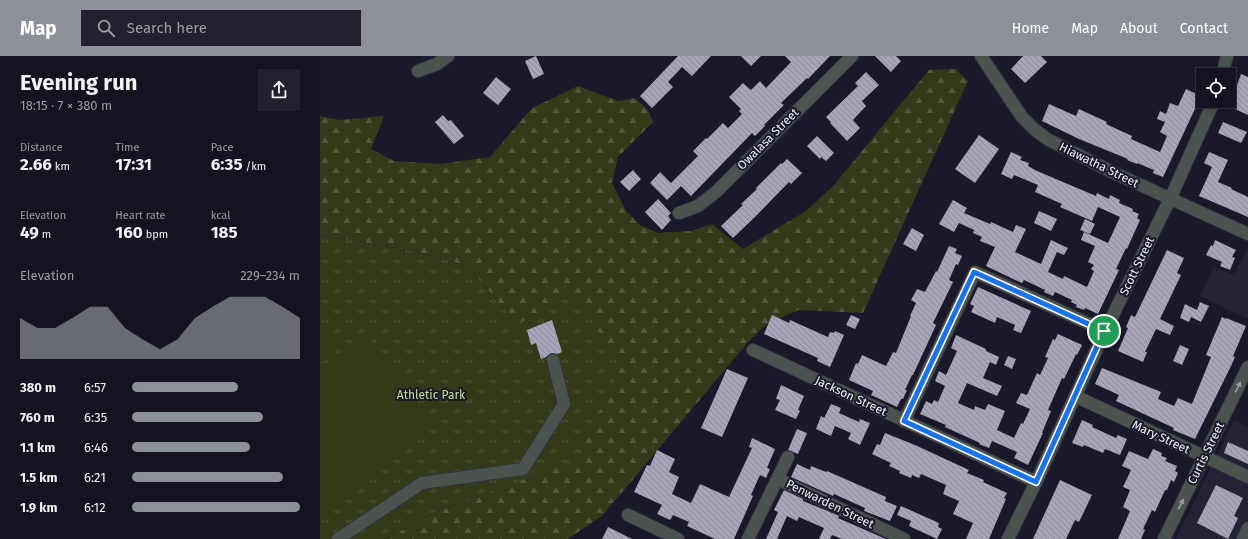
<!DOCTYPE html>
<html lang="en">
<head>
<meta charset="utf-8">
<style>
  :root { --surface:#14131f; --page:#21202c; --text:#f1f3f6; --muted:#9d9ea4; --line:#33323d; --accent:#8c9099 }
  body { margin:0; font-family:"Fira Sans",sans-serif; background:var(--page); color:var(--text); height:100vh; display:flex; flex-direction:column; font-size:15px; white-space:nowrap }
  * { box-sizing:border-box; margin:0 }
  p { font-size:13px; color:var(--muted) }
  .icon { flex:none; width:22px; height:22px; fill:none; stroke:currentColor; stroke-width:2; stroke-linecap:round; stroke-linejoin:round }
  .map { position:relative; flex:1; overflow:hidden }
  .details { display:flex; flex-direction:column; background:var(--surface); width:320px }
  .details>* { flex:none }
  .controls { position:absolute; left:876px; top:12px; display:grid; gap:8px }
  .controls a { display:grid; place-items:center; width:40px; height:40px; border-radius:0px; background:var(--surface); box-shadow:0 2px 6px #0003,0 0 0 1px var(--line); font-size:20px }
  .pin { position:absolute; display:grid; place-items:center; width:34px; height:34px; color:#fff; margin:-17px; border:2px solid #fff; border-radius:50%; box-shadow:0 1px 4px #0007 }
  .round { display:grid; place-items:center; flex:none; width:42px; height:42px; border-radius:0px; background:var(--page) }
  .overview { display:flex; align-items:center; justify-content:space-between; height:68px; padding:0 20px }
  h1 { font-size:22px; font-weight:700; line-height:30px }
  .metrics { display:grid; grid-template-columns:repeat(3,1fr); gap:6px; height:68px; padding:4px 20px }
  .metrics div { display:grid; align-content:center }
  .metrics b { font-size:17px; font-weight:700 }
  .metrics small { font-size:11px; font-weight:400 }
  .metrics p { font-size:11px }
  .chart { height:112px; padding:8px 20px }
  .chart p { display:flex; justify-content:space-between }
  .chart svg { width:100%; height:72px; margin-top:4px; fill:var(--accent); opacity:.7 }
  ul { padding:0 20px; list-style:none; font-size:13px }
  li { display:grid; grid-template-columns:64px 48px 1fr; align-items:center; height:30px }
  li i { height:10px; border-radius:5px; background:var(--accent) }
  header { display:flex; align-items:center; gap:24px; box-sizing:border-box; height:56px; padding:0 20px; background:var(--accent); color:#fff }
  header strong { font-size:19px }
  nav { display:flex; gap:22px; margin-inline-start:auto; font-size:14px }
  .search { width:280px; height:36px; background:var(--page); display:flex; align-items:center; gap:10px; box-sizing:border-box; padding:0 14px; border-radius:0px; color:var(--muted); font-size:15px }
  main { display:flex; flex:1; min-height:0 }
  .map>svg:first-child { display:block }
  .built { fill:#232237 }
  .forest { fill:url(#forest-firs) }
  .park { fill:url(#park-tufts) }
  .pitch { fill:#333a19 }
  .building { fill:url(#building-back-hatch) }
  .lines { fill:none; stroke-linecap:round; stroke-linejoin:round }
  .minor-casing { stroke:#343342; stroke-width:14 }
  .minor { stroke:#4b534e; stroke-width:12 }
  .oneway { fill:#969a9d }
  .route-casing { stroke:#fff; stroke-width:8 }
  .route { stroke:#1a73e8; stroke-width:5 }
  .labels { text-anchor:middle; dominant-baseline:central; stroke-width:4; stroke-linejoin:round; paint-order:stroke }
  .street-label { font-size:12px; fill:#f1f1fd; stroke:#1a1929 }
  .park-label { font-size:12px; fill:#cbdf8b; stroke:#1a1929 }
</style>
</head>
<body>
<header>
<strong>Map</strong>
<div class="search"><svg class="icon" aria-label="search" viewBox="0 0 24 24"><circle cx="10" cy="10" r="6"/><path d="M15 15l6 6"/></svg>Search here</div>
<nav><a>Home</a><a>Map</a><a>About</a><a>Contact</a></nav>
</header>
<main>
<section class="details">
<div class="overview"><div><h1>Evening run</h1><p>18:15 · 7 × 380 m</p></div><a class="round"><svg class="icon" aria-label="share" viewBox="0 0 24 24"><path d="M12 15V3M7 8l5-5 5 5M5 13v7h14v-7"/></svg></a></div>
<div class="metrics">
<div><p>Distance</p><b>2.66<small> km</small></b></div>
<div><p>Time</p><b>17:31</b></div>
<div><p>Pace</p><b>6:35<small> /km</small></b></div>
</div>
<div class="metrics">
<div><p>Elevation</p><b>49<small> m</small></b></div>
<div><p>Heart rate</p><b>160<small> bpm</small></b></div>
<div><p>kcal</p><b>185</b></div>
</div>
<div class="chart"><p><span>Elevation</span>229–234 m</p>
<svg viewBox="0 0 160 44" preserveAspectRatio="none"><path d="M0 44V19L10 25L20 25L30 19L40 12L50 12L60 25L70 32L80 38L90 32L100 19L110 12L120 6L130 6L140 6L150 12L160 19V44z"/></svg>
</div>
<ul>
<li><b>380 m</b>6:57<i style="width:63%"></i></li>
<li><b>760 m</b>6:35<i style="width:78%"></i></li>
<li><b>1.1 km</b>6:46<i style="width:70%"></i></li>
<li><b>1.5 km</b>6:21<i style="width:90%"></i></li>
<li><b>1.9 km</b>6:12<i style="width:100%"></i></li>
</ul>
</section>
<div class="map">
<svg width="928" height="483" viewBox="0 0 928 483">
  <defs>
    <pattern id="forest-firs" width="22" height="20" patternUnits="userSpaceOnUse"><rect width="22" height="20" fill="#333a19"/><path d="M5 1l3.5 6h-7zM16 11l3.5 6h-7z" fill="#51573b"/></pattern>
    <pattern id="park-tufts" width="24" height="20" patternUnits="userSpaceOnUse"><rect width="24" height="20" fill="#333a19"/><path d="M3 7l-1-3M5 7V3M7 7l1-3M15 17l-1-3M17 17v-4M19 17l1-3" fill="none" stroke="#51573b"/></pattern>
    <pattern id="building-back-hatch" width="6" height="6" patternUnits="userSpaceOnUse"><rect width="6" height="6" fill="#a8a4b9"/><path d="M-1 5l2 2M0 0l6 6M5-1l2 2" fill="none" stroke="#8b8898"/></pattern>
  </defs>
  <rect width="100%" height="100%" fill="#1a1929"/>
  <path class="built" d="M928,191V263L880,240L894,211L914,219Z
    M914,364L928,371V483H856Z"/>
  <path class="forest" d="M636,13L648,25L543,257L479,254L448,267L429,285L283,459L248,483H66L115,456L154,443L197,269L148,210L94,195L0,179V60L19,64L64,60L51,93L74,105L121,108L170,101L212,52L258,30L298,45L315,42L328,54L333,66L298,101L292,127L306,155L320,169L338,177L370,175L392,168L423,193L486,155L514,129L609,14Z"/>
  <path class="park" d="M0,179L94,195L148,210L197,269L255,236L301,310L257,403L154,443L115,456L66,483H0Z"/>
  <path class="pitch" d="M0,272L17,295L0,308Z
    M50,284L113,370L0,452V320Z"/>
  <path class="building" d="M216,0L224,18L213,23L205,5Z
    M358,0H391L372,20L362,11L348,26L353,31L332,52L320,40Z
    M421,0H441L431,10Z
    M465,0H510L488,23L487,22L461,47L464,49L444,69L445,70L435,80L432,77L371,140L361,130L347,144L330,127L340,116L351,127L378,100L373,95L386,82L387,83L403,67L408,72L422,58L419,55L421,53L409,41L423,27L431,34L440,25L446,32L471,6Z
    M555,0H576L581,5L571,16Z
    M703,0H721L727,6L705,27L691,13Z
    M546,16L559,29L542,45L546,50L533,64L540,72L527,85L510,67L511,66L506,61L538,30L535,27Z
    M921,18L928,21V59L915,53L917,50L911,47Z
    M176,21L191,33L178,49L163,37Z
    M866,33L881,40L843,121L833,117L834,114L817,107V108L807,104L808,103L759,83L722,65L729,48L756,60L759,53L787,66L786,68L812,80L811,83L840,96L847,80L840,76L845,66L837,63L840,55L846,58L850,47L858,50Z
    M123,59L128,65L131,64L144,80L134,88L115,66Z
    M903,66L927,76L921,87L898,77Z
    M659,79L679,93L655,127L635,113Z
    M497,80L514,97L506,105L501,101L500,103L487,90Z
    M691,96L702,101L700,104L709,107L708,110L717,115L776,140L777,137L789,143L790,139L800,144L799,147L813,153L812,155L819,158L817,162L820,164L807,193L806,192L796,213L799,214L778,258L765,252L764,254L756,251L757,249L751,246L752,244L735,236L733,240L724,236L725,234L704,224L702,227L691,222L666,210L675,191L660,185L662,181L653,177L654,174L639,167L634,176L619,168L633,144L647,152L644,157L670,168L671,166L693,176L696,169L706,173L695,196L721,208L731,184L748,192L744,199L737,196L728,216L743,223L744,220L767,231L774,215L771,213L774,209L768,206L775,190L761,184L764,176L788,187L800,161L778,151L772,165L740,151L742,148L715,136L718,129L694,119L692,123L681,118Z
    M889,96L908,104L898,126L912,132L911,133L928,141V161L879,140L892,111L884,107Z
    M467,103L482,117L471,128L469,126L435,161L413,182L401,170L423,149L421,148L437,133L436,132L461,107L462,108Z
    M313,114L321,123L309,135L300,126Z
    M338,143L351,157L348,160L351,164L342,174L325,156Z
    M719,155L737,163L731,175L714,167Z
    M765,163L775,168L770,178L760,174Z
    M592,172L604,179L596,195L583,188Z
    M895,184L916,194L912,201L915,202L910,214L900,210L902,206L886,199L891,189L893,190Z
    M629,190L637,193L635,197L642,200L638,209L636,208L629,224L633,226L613,267L616,269L593,319H592L585,334H587L583,343H581L577,351L551,339L553,335L529,324L536,307L538,308L542,299L566,310L573,296L576,297L591,260H590L596,247L591,244L597,233L605,236L616,215L617,216Z
    M847,194L864,202L857,217L861,219L840,263L854,270L850,279L836,273L825,296H827L823,306L798,295L808,272L806,271L811,259L815,261Z
    M658,231L711,255L701,277L693,274L695,269L677,261L675,267L651,256L654,250L650,248Z
    M880,246L889,250L881,266L871,261L869,266L860,262L865,248L877,254Z
    M452,259L469,267L470,264L508,281L510,276L514,277L515,275L524,279L510,311L497,305L498,302L444,278Z
    M531,259L540,263L535,273L526,269Z
    M902,261L906,263V262L926,270L913,300L915,301L911,310L875,383L853,374L854,372L796,345L799,339L775,328L782,312L841,336L838,343L854,350L858,342L872,348L891,301L886,299Z
    M232,264L242,296L237,298L231,297L226,301L221,303L216,287L211,289L207,274Z
    M738,278L762,289L757,299L756,298L744,323L742,322L728,354L731,355L722,377H723L708,409L694,402L697,396L672,385L669,392L659,388L660,387L625,371L626,369L600,358L606,345L612,348L614,344L618,346L625,330L615,325L619,315L626,319L637,295L631,292L636,279L666,293V295L679,301L676,309L670,306L663,322L682,330L677,340L647,327L638,347L654,354L655,350L665,354L668,348L685,355L677,374L694,382L701,367L703,368L710,353L696,347L701,337L707,339L717,317L720,319L728,302L725,301L733,283L735,284Z
    M860,289L869,293L862,309L853,305Z
    M688,300L696,303L692,313L684,309Z
    M407,313L428,322L402,381L381,372Z
    M461,329L484,340L478,354L480,355L476,363L455,354L460,344L456,343Z
    M511,348L521,352L519,357L539,366L540,363L550,367L540,389L528,383L531,377L515,370L511,380L496,373L501,360L504,362Z
    M762,364L773,369L772,371L796,382L798,379L807,383L800,399L785,393L783,397L764,389L763,391L752,387Z
    M477,373L487,377L478,398L468,394Z
    M565,377L595,389L649,414L647,417L664,424L663,426L687,437L684,442L686,443L669,483H646L653,467L633,458L639,445L623,438L626,429L601,418L599,422L592,419L591,422L579,417L580,415L569,410L571,407L552,398L557,388L560,389Z
    M432,382L455,393L447,412L450,413L446,422L440,419L431,439L433,440L414,483H395L367,470L369,466L353,459L350,464L337,458L342,449L314,436L327,409L330,410L337,394L355,403L349,416L359,421L352,438L371,447L380,428L409,441L432,392L429,391Z
    M908,386L928,395V408L904,397Z
    M833,393L842,397L841,400L847,402L845,405L857,410L855,415L858,417L854,426L851,424L847,434H845L835,456L832,454L823,473L825,474L821,483H798L810,455L803,451L810,434L803,431L811,414L802,410L809,395L828,403Z
    M477,408L490,414L491,410L506,416L507,415L566,441L565,445L577,450L570,465L544,455L545,452L514,438L513,440L471,421Z
    M740,424L772,439L759,466L755,464L746,483H713Z
    M896,429L923,442L914,460L918,462L908,483L877,467Z
    M464,434L483,443V445L510,456L519,460L518,462L566,483H522L512,479L510,483H499L504,472L479,461L477,465L467,460L457,483H446L458,456L454,454Z
    M581,450L619,467L618,471L622,473L617,483L589,470L591,465L577,459Z
    M288,471L312,483H282Z"/>
  <g class="lines">
    <g class="minor-casing">
      <path id="minor" d="M661,0L702,61L714,73L727,83L792,116L928,178
        M98,15L117,8L128,0
        M902,19L907,0
        M359,157L378,150L396,136L532,0
        M433,294L716,426
        M755,340L928,421
        M584,365L655,216L785,275
        M458,423L584,483
        M308,459L358,483
        M18,483L102,427L203,413L244,348L233,304
        M428,483L468,401
        M688,483L716,426L785,275L850,143L894,45
        M844,483L928,311
        M923,483L928,472"/>
    </g>
    <use href="#minor" class="minor"/>
  </g>
  <defs><path id="oneway-solid" d="M-6-.8H1V-3.2L6.5 0L1 3.2V.8H-6Z"/></defs>
  <g class="oneway">
    <use href="#oneway-solid" transform="translate(918 331) rotate(-64)"/>
    <use href="#oneway-solid" transform="translate(861 448) rotate(-64)"/>
  </g>
  <g class="lines">
    <g class="route-casing">
      <path id="route" d="M654,216L784,275L716,426L584,365Z"/>
    </g>
    <use href="#route" class="route"/>
  </g>
  <g class="labels">
    <g class="street-label">
      <text transform="translate(448 83) rotate(-45)">Owalasa Street</text>
      <text transform="translate(779 109) rotate(26)">Hiawatha Street</text>
      <text transform="translate(817 210) rotate(-64)">Scott Street</text>
      <text transform="translate(531 340) rotate(25)">Jackson Street</text>
      <text transform="translate(841 381) rotate(25)">Mary Street</text>
      <text transform="translate(886 397) rotate(-64)">Curtis Street</text>
      <text transform="translate(510 448) rotate(26)">Penwarden Street</text>
    </g>
    <g class="park-label">
      <text x="111" y="339">Athletic Park</text>
    </g>
  </g>
</svg>
<div class="controls">
<a><svg class="icon" aria-label="locate" viewBox="0 0 24 24"><circle cx="12" cy="12" r="6"/><path d="M12 2v4M12 18v4M2 12h4M18 12h4"/></svg></a>
</div>
<div class="pin" style="left:784px;top:275px;background:#1e9e55"><svg class="icon" aria-label="arrive" viewBox="0 0 24 24"><path d="M6 21V4h12l-3 4 3 4H6"/></svg></div>
</div>
</main>
</body>
</html>
